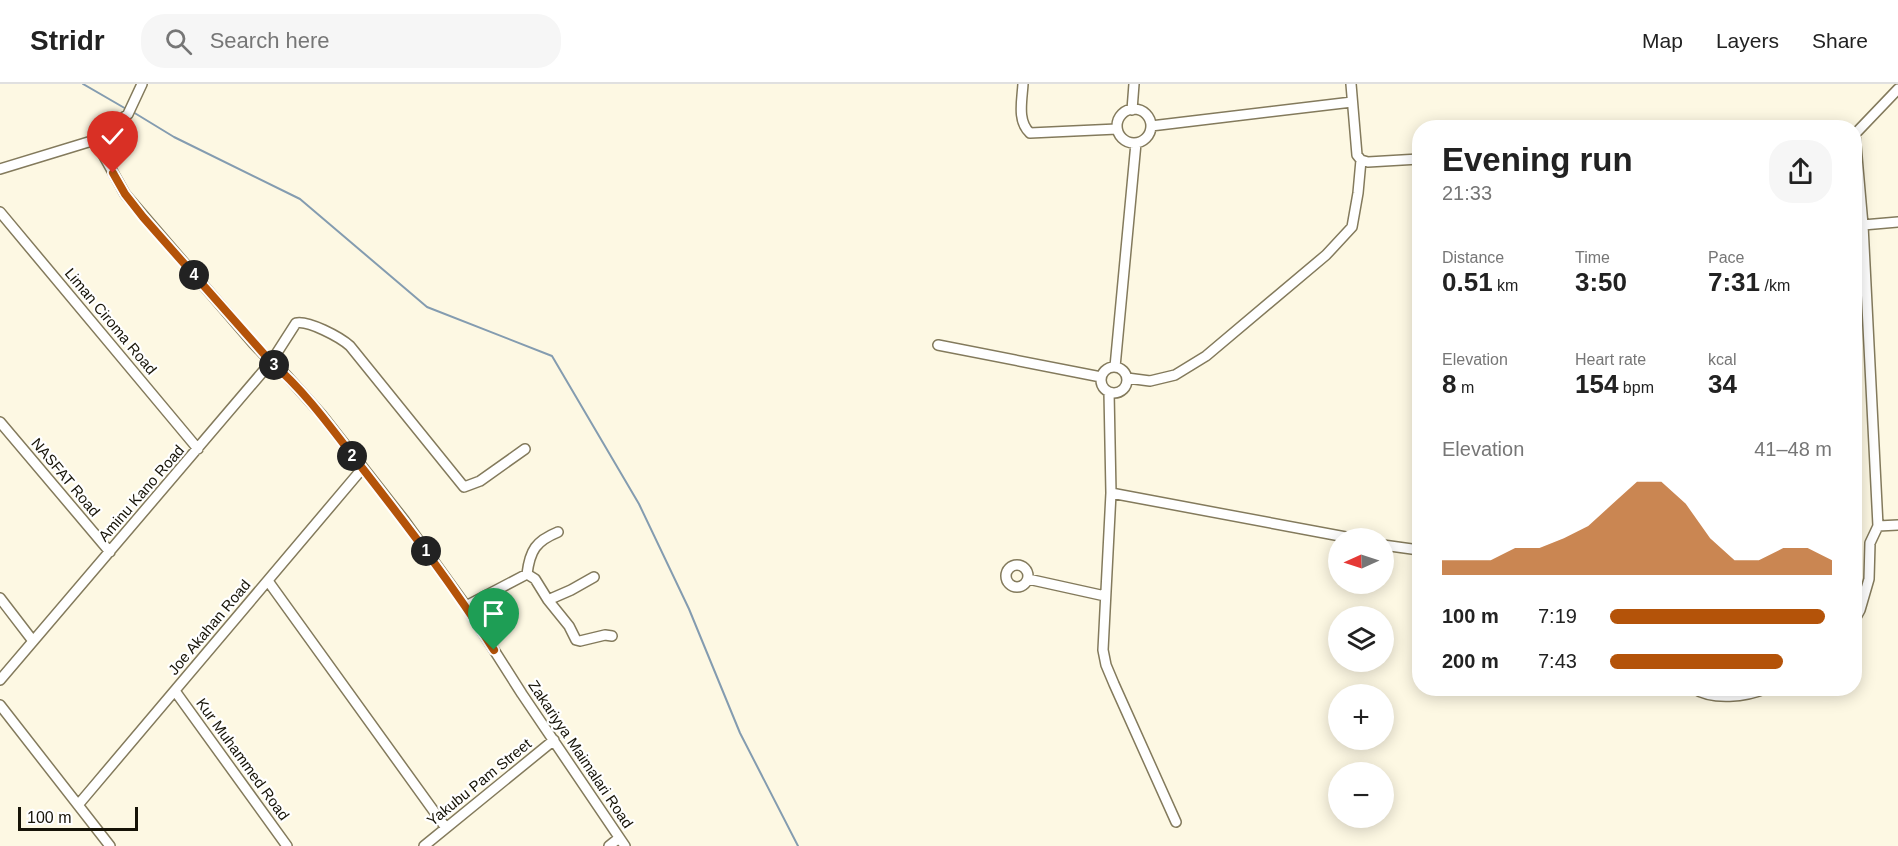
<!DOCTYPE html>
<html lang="en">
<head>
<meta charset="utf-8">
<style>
  :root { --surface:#fff; --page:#f6f6f6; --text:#222; --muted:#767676; --line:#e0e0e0; --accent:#b45309 }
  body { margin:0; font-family:Helvetica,sans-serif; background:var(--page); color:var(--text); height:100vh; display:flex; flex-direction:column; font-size:22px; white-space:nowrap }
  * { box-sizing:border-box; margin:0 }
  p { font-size:20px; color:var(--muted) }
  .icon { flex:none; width:33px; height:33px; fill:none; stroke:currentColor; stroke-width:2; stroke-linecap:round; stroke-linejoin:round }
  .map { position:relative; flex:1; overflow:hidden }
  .side { position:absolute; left:1412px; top:36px; width:450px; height:576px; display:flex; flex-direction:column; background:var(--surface); border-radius:24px; box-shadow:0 3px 15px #0003 }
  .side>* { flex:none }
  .needle { width:39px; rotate:267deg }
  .fabs { position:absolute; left:1328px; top:444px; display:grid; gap:12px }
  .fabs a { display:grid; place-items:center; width:66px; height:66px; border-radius:50%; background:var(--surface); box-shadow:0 3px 15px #0003; font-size:30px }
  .scale { position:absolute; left:18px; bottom:15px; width:120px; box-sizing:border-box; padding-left:6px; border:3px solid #161307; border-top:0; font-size:16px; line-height:21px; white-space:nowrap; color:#161307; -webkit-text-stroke:4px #fff; paint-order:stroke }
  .pin { position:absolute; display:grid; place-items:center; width:51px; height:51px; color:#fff; margin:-62px -26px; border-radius:50% 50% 50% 0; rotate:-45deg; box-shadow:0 0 6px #0007 }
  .pin .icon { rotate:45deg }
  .km { position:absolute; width:30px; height:30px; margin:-15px; border-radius:50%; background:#222; color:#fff; font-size:16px; line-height:30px; text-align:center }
  .round { display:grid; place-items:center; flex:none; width:63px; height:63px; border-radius:24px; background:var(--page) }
  .overview { display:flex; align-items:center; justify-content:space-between; height:102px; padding:0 30px }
  h1 { font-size:33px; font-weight:800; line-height:45px }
  .figures { display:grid; grid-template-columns:repeat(3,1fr); gap:9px; height:102px; padding:6px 30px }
  .figures div { display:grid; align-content:center }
  .figures b { font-size:26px; font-weight:800 }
  .figures small { font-size:16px; font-weight:400 }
  .figures p { font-size:16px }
  .chart { height:168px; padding:12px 30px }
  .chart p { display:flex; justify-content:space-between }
  .chart svg { width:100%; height:108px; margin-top:6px; fill:var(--accent); opacity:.7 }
  ul { padding:0 30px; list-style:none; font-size:20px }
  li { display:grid; grid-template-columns:96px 72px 1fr; align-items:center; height:45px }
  li i { height:15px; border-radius:8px; background:var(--accent) }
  header { display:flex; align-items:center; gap:36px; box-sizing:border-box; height:84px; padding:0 30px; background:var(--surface); border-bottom:2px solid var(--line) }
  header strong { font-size:28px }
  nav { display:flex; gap:33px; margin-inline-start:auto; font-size:21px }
  .search { width:420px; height:54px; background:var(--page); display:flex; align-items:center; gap:15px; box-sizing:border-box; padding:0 21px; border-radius:24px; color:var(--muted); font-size:22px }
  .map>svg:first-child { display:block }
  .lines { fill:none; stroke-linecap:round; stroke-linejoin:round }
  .stream { stroke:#849cb0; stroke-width:2 }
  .minor-casing { stroke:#837a5c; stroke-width:12 }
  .minor { stroke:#fff; stroke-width:9 }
  .route-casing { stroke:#fff; stroke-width:12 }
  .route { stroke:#b45309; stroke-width:8 }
  .labels { text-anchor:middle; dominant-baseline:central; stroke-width:4.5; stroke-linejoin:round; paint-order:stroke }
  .street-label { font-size:15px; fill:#161307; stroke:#fff }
</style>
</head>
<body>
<header>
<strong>Stridr</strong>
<div class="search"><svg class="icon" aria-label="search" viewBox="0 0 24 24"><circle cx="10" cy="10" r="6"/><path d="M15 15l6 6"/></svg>Search here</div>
<nav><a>Map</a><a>Layers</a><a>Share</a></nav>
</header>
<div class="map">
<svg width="1898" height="762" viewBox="0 0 1898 762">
  <rect width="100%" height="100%" fill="#fdf8e3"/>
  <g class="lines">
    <path class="stream" d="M83,0L128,26
      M133,28L174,53L300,115L427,223L552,272L639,420L689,525L740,649L798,762"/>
    <g class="minor-casing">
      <path id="minor" d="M1023,0C1022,17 1017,37 1030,49L1117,45
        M1898,5L1855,50L1863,141L1878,442L1898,441
        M1117 42a17 17 0 1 1 34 0a17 17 0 1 1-34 0Z
        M1132,26L1134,0
        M1151,42L1352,18
        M95,56L125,110L253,259L271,278L286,291L321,330L404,436L466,522L522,610L625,762
        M1361,76L1368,78L1419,75
        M0,85L95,56L128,30L142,0
        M0,128L198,365
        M1863,141L1898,138
        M938,261L1101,293
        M1115,283L1136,59
        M1101 296a13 13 0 1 1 26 0a13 13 0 1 1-26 0Z
        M1127,294L1150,297L1175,291L1206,272L1326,171L1352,143L1358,109L1361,76L1357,71L1351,0
        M1109,308L1111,409L1103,566L1106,581L1114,600L1176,738
        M0,338L110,468
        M1111,409L1351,454
        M1383,461L1419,466
        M1006 492a11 11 0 1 1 22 0a11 11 0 1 1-22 0Z
        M527,490C530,466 536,457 558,448
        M594,493L571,506L548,516L569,542L576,556L580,557L605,551L612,552
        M1028,495L1105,512
        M268,497L446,744
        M0,514L33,557
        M466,522L527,490L535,495L548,516
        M1854,537L1860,526L1869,495L1870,459L1878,442
        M0,596L271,278L296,239C308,236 340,253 350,262L464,403L480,397L525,365
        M1693,604C1713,617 1746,613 1767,604
        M175,607L287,762
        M0,621L110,762
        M78,721L362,385
        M424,762L554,656
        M609,762L619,754"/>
    </g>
    <use href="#minor" class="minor"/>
  </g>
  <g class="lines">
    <g class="route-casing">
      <path id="route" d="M113,89L125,110L143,133L271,278C307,309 334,348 363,385C409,444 454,503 494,566"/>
    </g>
    <use href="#route" class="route"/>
  </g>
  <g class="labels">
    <g class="street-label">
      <text transform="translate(111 237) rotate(50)">Liman Ciroma Road</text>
      <text transform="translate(66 393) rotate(50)">NASFAT Road</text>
      <text transform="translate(141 409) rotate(-49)">Aminu Kano Road</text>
      <text transform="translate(209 543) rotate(-50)">Joe Akahan Road</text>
      <text transform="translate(581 670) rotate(56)">Zakariyya Maimalari Road</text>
      <text transform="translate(243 675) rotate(54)">Kur Muhammed Road</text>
      <text transform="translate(479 698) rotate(-39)">Yakubu Pam Street</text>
    </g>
  </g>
</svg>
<div class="fabs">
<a><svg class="needle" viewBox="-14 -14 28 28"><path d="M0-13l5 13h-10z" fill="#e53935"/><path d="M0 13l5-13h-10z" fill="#767676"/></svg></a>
<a><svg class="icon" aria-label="layers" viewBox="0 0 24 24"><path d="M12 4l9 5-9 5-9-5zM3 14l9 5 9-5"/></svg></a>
<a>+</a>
<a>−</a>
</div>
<div class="scale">100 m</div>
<div class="pin" style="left:494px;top:566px;background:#1e9e55"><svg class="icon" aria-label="arrive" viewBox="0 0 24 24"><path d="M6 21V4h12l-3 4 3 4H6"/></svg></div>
<div class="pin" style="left:113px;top:89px;background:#d93025"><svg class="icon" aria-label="check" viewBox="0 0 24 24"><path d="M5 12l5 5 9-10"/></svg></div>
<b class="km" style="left:426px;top:467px">1</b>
<b class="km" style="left:352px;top:372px">2</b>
<b class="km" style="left:274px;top:281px">3</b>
<b class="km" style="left:194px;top:191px">4</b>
<section class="side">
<div class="overview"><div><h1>Evening run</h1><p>21:33</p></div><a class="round"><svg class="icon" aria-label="share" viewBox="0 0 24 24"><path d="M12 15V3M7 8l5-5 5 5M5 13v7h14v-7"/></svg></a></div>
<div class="figures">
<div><p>Distance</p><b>0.51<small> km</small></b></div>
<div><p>Time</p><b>3:50</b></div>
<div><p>Pace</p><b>7:31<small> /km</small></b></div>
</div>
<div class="figures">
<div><p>Elevation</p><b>8<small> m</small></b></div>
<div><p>Heart rate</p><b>154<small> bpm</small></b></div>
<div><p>kcal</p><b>34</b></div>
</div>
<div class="chart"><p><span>Elevation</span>41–48 m</p>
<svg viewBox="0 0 160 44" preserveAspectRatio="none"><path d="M0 44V38L10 38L20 38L30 33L40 33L50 29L60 24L70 15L80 6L90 6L100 15L110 29L120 38L130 38L140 33L150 33L160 38V44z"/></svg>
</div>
<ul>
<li><b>100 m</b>7:19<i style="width:97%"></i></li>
<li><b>200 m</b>7:43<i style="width:78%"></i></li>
</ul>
</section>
</div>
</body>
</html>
